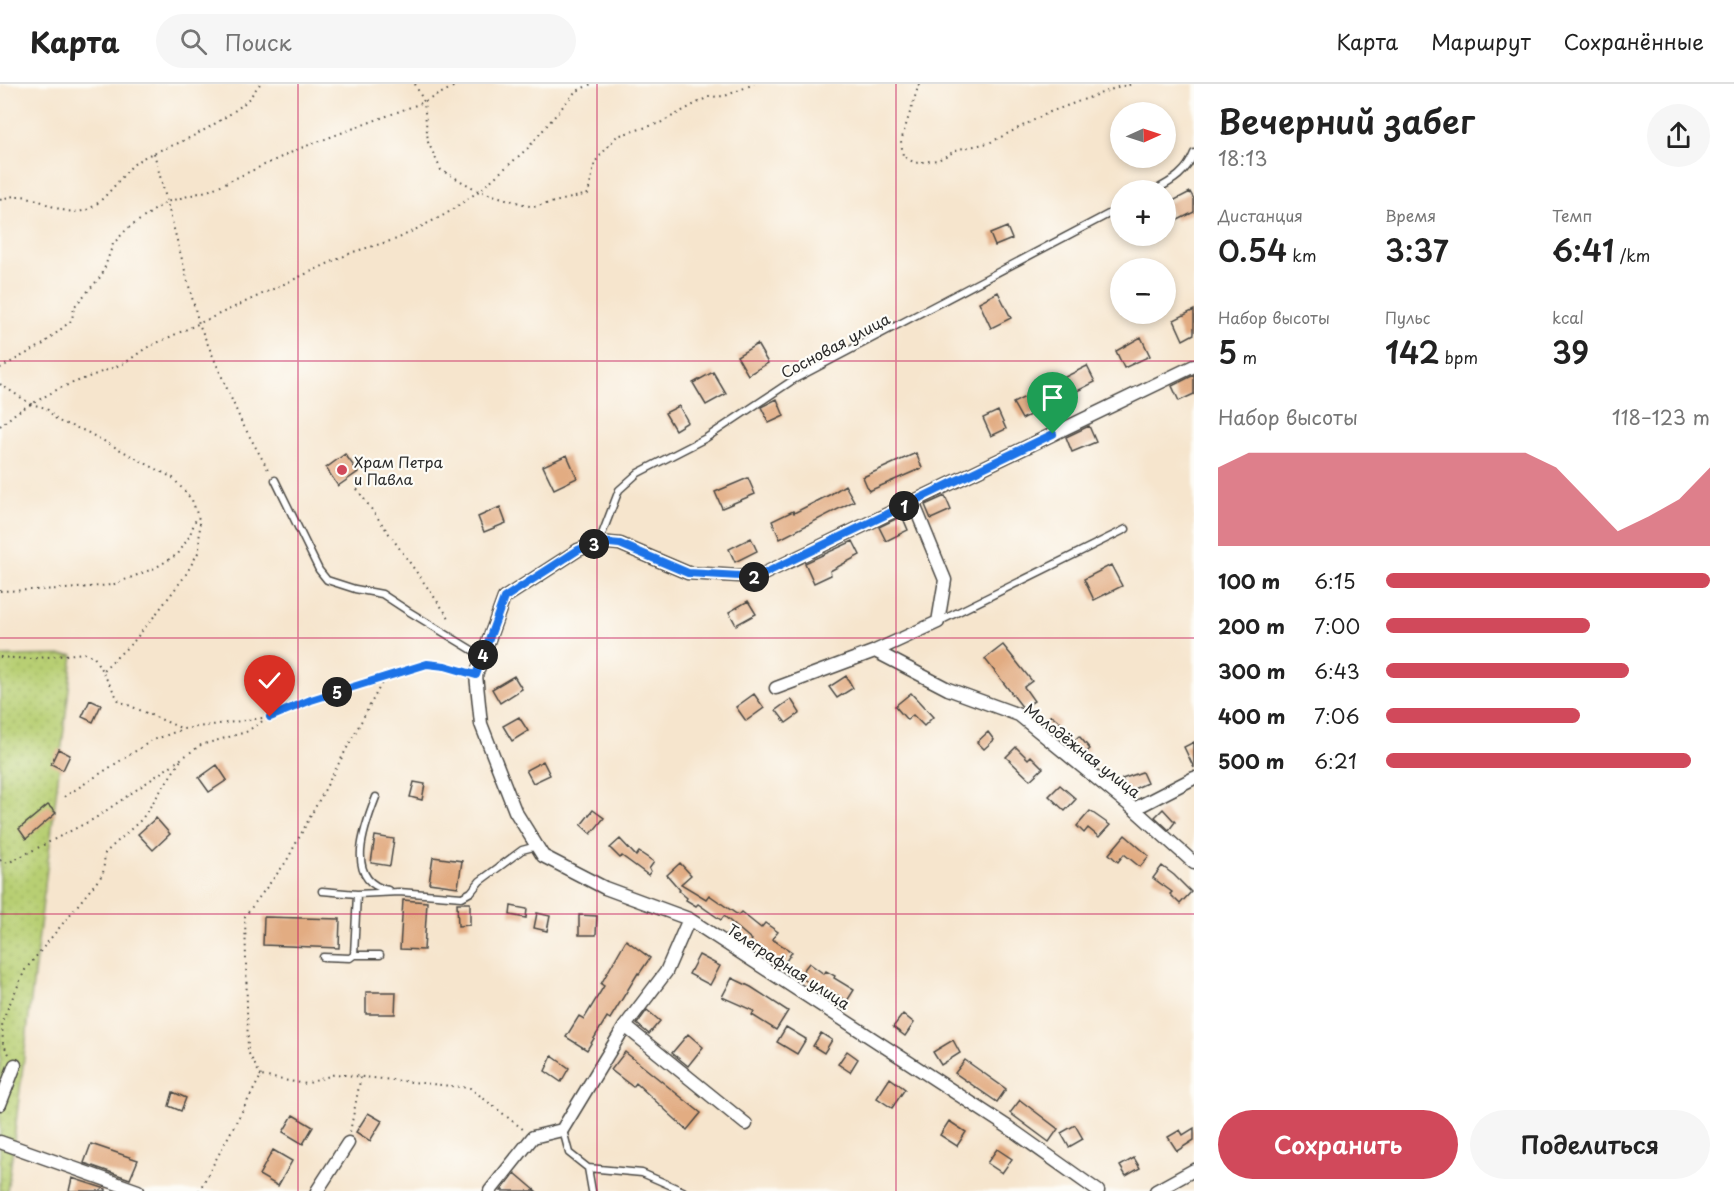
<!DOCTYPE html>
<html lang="ru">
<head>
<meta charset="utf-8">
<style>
  :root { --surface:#fff; --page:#f6f6f6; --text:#222; --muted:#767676; --line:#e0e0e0; --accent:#d1495b }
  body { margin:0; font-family:"Playpen Sans",sans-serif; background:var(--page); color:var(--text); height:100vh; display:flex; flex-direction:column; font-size:22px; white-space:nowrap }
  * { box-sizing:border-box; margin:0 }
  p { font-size:20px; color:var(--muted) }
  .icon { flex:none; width:33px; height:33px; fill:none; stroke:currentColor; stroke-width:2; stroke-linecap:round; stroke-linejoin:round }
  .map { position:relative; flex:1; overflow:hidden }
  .sheet { display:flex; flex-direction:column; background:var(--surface); width:540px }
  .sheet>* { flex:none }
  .needle { width:39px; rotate:87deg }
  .tools { position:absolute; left:1110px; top:18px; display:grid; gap:12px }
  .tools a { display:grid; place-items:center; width:66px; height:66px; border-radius:50%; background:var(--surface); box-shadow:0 3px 9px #0003; font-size:30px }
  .pin { position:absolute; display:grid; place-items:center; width:51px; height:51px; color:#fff; margin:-62px -26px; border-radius:50% 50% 50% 0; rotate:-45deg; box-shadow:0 0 6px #0007 }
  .pin .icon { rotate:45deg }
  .km { position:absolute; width:30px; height:30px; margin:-15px; border-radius:50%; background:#222; color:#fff; font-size:16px; line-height:30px; text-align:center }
  .round { display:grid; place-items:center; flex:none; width:63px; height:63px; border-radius:32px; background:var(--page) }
  .summary { display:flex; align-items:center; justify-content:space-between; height:102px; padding:0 24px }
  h1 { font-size:33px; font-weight:600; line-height:45px }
  .metrics { display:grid; grid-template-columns:repeat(3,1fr); gap:9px; height:102px; padding:6px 24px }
  .metrics div { display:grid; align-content:center }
  .metrics b { font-size:30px; font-weight:600 }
  .metrics small { font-size:16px; font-weight:400 }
  .metrics p { font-size:16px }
  .chart { height:168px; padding:12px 24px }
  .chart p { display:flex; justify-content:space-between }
  .chart svg { width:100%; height:108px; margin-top:6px; fill:var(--accent); opacity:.7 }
  .cta { display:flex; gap:12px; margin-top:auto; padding:12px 24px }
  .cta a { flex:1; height:69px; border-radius:36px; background:var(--accent); color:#fff; font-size:24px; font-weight:600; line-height:69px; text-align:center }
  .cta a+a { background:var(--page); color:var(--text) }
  ul { padding:0 24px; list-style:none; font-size:20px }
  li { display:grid; grid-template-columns:96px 72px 1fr; align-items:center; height:45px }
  li i { height:15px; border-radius:8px; background:var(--accent) }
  header { display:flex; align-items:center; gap:36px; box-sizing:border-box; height:84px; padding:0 30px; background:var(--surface); border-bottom:2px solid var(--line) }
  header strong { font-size:28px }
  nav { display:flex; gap:33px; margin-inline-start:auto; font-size:21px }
  .search { width:420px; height:54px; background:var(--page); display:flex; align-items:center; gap:15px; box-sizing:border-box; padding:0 21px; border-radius:33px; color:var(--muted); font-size:22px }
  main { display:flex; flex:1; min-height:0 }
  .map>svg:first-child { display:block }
  .park { fill:url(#park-dots); stroke:#727d4f; stroke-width:1.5 }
  .building { fill:#e2ac82 }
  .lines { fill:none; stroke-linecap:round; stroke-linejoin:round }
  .service-casing { stroke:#494743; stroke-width:9 }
  .minor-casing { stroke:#494743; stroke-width:15 }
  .path { stroke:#494743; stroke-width:2; stroke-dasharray:1.5 4.5; stroke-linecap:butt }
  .service { stroke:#fff; stroke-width:6 }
  .minor { stroke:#fff; stroke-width:12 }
  .route-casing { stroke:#fff; stroke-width:12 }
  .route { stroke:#1a73e8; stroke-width:8 }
  .grid { fill:none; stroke:#c2185b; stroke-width:1.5; stroke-opacity:0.55 }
  .poi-dot { fill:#d1495b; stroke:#fdfcf7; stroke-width:2 }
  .labels { text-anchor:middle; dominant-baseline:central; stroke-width:4.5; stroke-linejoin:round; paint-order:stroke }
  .street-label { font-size:15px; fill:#2b2b2b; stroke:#fdfcf7 }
  .poi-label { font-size:15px; fill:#2b2b2b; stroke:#fdfcf7; text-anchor:start }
</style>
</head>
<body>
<header>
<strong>Карта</strong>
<div class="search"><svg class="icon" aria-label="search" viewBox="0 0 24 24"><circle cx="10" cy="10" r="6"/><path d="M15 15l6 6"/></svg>Поиск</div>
<nav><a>Карта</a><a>Маршрут</a><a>Сохранённые</a></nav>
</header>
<main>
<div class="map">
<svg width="1194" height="1107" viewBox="0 0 1194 1107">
  <defs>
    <pattern id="park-dots" width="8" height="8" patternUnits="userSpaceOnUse" patternTransform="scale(1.5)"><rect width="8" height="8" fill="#b8cf73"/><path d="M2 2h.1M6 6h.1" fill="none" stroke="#9eb264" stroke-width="1.8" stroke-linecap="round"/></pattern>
  </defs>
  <rect width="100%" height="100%" fill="#fdfcf7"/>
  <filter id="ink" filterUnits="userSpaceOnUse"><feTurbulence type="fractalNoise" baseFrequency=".0167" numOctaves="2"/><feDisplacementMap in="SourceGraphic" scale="12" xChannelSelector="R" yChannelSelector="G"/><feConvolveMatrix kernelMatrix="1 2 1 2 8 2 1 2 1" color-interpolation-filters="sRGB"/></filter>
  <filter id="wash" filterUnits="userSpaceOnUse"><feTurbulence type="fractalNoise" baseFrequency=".008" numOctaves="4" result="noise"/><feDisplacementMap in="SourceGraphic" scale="24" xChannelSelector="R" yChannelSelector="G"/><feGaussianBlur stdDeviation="1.35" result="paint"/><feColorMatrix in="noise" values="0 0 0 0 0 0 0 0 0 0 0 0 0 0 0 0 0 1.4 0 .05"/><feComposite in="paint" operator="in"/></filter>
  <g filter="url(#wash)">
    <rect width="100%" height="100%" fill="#f6e5cd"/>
    <path class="park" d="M73,571L10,1088L7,1107H0V572Z"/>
    <g id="blocks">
      <path class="building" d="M1190,108L1194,115V128L1176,137L1167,120Z
        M1007,143L1012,155L995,162L990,150Z
        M998,208L1011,234L991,244L979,218Z
        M1194,226V250L1183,256L1174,236Z
        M1141,253L1150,272L1124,284L1116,267Z
        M757,260L768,279L748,291L737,272Z
        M1087,282L1095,298L1022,335L1013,319Z
        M713,288L726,310L706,321L693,299Z
        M1194,291V310L1179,317L1172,302Z
        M777,315L784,332L769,339L761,323Z
        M679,322L688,338L675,346L665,329Z
        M998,327L1006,345L991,352L983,334Z
        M1089,342L1096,358L1072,368L1066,353Z
        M916,369L922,384L869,407L863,393Z
        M345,370L358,388L338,402L326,384Z
        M567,371L577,394L554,405L543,382Z
        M748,394L755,410L722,424L715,408Z
        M845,401L854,417L780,455L772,437L793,427L794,429L831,410Z
        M945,412L951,426L931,435L925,421Z
        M500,423L506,439L484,448L478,433Z
        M902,432L908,446L886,457L879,443Z
        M751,454L757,467L735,478L729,465Z
        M853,457L860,471L830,487L831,491L814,499L805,479Z
        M1111,481L1122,502L1094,516L1084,495Z
        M748,517L756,530L736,541L729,528Z
        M1003,561L1032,597L1024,603L1034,617L1023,624L985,575Z
        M514,592L522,605L500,619L492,605Z
        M846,592L853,604L837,614L829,603Z
        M911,609L933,633L924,642L913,631L907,636L895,622Z
        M754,610L764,624L746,637L736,623Z
        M791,615L800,629L786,639L776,626Z
        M90,616L101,621L93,638L82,633Z
        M1051,631L1060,638L1052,648L1043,640Z
        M519,633L528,647L512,657L503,642Z
        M988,648L994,656L984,665L977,658Z
        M1079,652L1090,665L1082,672L1069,661Z
        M1194,658V684L1184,663Z
        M1016,663L1028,675L1031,672L1043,684L1030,696L1006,673Z
        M58,665L70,671L63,686L51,680Z
        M543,677L550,691L533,699L526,686Z
        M217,681L227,696L209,708L199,694Z
        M1142,688L1147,699L1127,708L1122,695Z
        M414,698L425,700L422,716L410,713Z
        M1060,701L1076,715L1065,727L1049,712Z
        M48,721L56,729L26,755L19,745Z
        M1163,725L1175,738L1169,746L1155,733Z
        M593,726L604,734L591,750L581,741Z
        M1090,727L1110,741L1099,753L1088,744L1084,749L1077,742Z
        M156,734L170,750L153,766L138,750Z
        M1125,751L1149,772L1140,783L1124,770L1118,778L1109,770Z
        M375,752L394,755L390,782L371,779Z
        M620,755L636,772L639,768L654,778L649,785L651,787L648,791L622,772L620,774L610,764Z
        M433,773L462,777L458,803L429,799Z
        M680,779L691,791L681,800L706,815L709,811L738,831L741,828L761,844L765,839L778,848L772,855L792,868L784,880L751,858L752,856L724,832L721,836L698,820L696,822L686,816L687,814L679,807L680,806L667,791Z
        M1162,782L1174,791L1191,808L1180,820L1170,810L1172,808L1153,794Z
        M403,816L427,818L424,866L400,865Z
        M457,819H470V841L458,842Z
        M511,822L527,825L526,834L510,831Z
        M537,829L550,832L547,847L534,844Z
        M579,831L597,832L596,851H579Z
        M264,833L340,835L339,864L263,861Z
        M626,856L650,874L639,890L638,889L610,935L607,933L587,966L566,953L579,932L584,935L604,902L601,900Z
        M699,871L720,882L710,901L689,890Z
        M809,879L824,890L826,887L835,892L834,894L854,906L847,917L828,906L827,907L813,899L812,901L799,892Z
        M732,894L751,903L788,927L776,946L752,931L754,927L722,913Z
        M366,908H396L395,930H366Z
        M647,926L660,937L649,950L637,940Z
        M903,930L914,939L905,952L893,943Z
        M786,943L806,955L797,970L777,958Z
        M821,949L832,956L824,969L813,962Z
        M688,950L703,963L688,982L672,969Z
        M953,956L960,969L941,981L933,968Z
        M847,967L858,975L850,988L838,980Z
        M625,968L701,1029L687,1046L636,999L633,1003L611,986Z
        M552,972L569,984L561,998L545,987Z
        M965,976L1006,1005L997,1018L955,989Z
        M890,994L905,1005L892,1024L877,1014Z
        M173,1008L186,1014L181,1027L169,1022Z
        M1020,1016L1058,1045L1049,1058L1010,1029Z
        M368,1029L382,1037L370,1057L356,1048Z
        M293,1031L313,1043L303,1060L283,1048Z
        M949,1037L966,1048L957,1062L940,1051Z
        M1075,1041L1083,1055L1069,1063L1061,1049Z
        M1194,1044V1056L1177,1067L1168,1053L1180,1046L1183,1051Z
        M91,1060L138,1076L130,1095L84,1079Z
        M997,1065L1012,1075L1002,1089L987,1079Z
        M273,1066L292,1077L278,1102L259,1091Z
        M1134,1074L1140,1084L1126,1092L1120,1082Z
        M515,1089L536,1107H501Z
        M72,1094L106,1105V1107H69Z"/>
    </g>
  </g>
  <g filter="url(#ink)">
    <use href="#blocks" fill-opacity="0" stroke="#494743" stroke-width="1.5"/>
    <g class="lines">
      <g class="service-casing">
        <path id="service" d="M1155,106C1173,97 1187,88 1194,69
          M275,396L319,486L327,496L355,505L382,510L408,527L482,572
          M599,458L619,406L638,389L706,354L793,296L1120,124
          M938,538L1126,445
          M376,713C365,741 343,797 388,806
          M322,807L357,810
          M380,871H354L357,810L399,808L462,813L471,808L480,797L522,766L537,762
          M323,873L350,874L354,871
          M563,1046L569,1069L588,1084L592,1107
          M588,1084L642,1089L683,1107"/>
      </g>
      <g class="minor-casing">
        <path id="minor" d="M875,567L948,605L1019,631L1134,725L1194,779
          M776,604L875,567L938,538L945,496L913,418
          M1134,725L1194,694
          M625,942L746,1040
          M0,1020L15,981
          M0,1058L138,1107
          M317,1107L348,1059
          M490,1107L533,1053L562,1046L625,942L666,888L689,835
          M1098,1107L1008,1043L689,835L605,804L543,772L515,727L481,640L476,591L504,514L578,466L599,458L620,460L688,489L757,493L1194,282
          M1156,1107L1194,1086"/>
      </g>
      <path class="path" d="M415,0L424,18L428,58L441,86L479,107L533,123L588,110L595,78L617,52L660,39L708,13L725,12L754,0
        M919,0L901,57L903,72L915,79L938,76L959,65L989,59L1050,28L1118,3L1134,0
        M154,69L199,240L241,337L270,389
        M0,116C33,101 52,133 83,127C100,124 121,92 133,81C148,68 170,64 187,55C202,48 229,32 242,21C249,16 254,7 260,0
        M0,284L42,261L72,236L74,223L102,191L113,160L127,145L166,118L210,106L301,64L424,18L459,0
        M0,300L31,320L46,324L58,337L85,347L173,394L192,416L200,438L199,467L185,492L156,530L134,557L103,586
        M0,342L17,328L60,304L125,279L146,264L353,168L397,155L446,130L479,107L528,64L575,8L591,0
        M357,405L450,535
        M0,507L65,505L112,501L155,484L178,470L189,453L197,432
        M0,573L29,575L84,569L94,573L119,617L183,645L270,633L311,616L427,580L445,582L465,588
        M64,713L151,657L183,645
        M0,776L8,779L94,735L201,661L246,648L267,634
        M9,970L3,960L2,937L25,886L103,790L105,769L142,735L183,673
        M261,992L248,968L245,832L286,778L385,593
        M350,1048L361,992
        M199,1107L261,992L306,1000L335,990L470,1004L524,1046"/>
      <use href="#service" class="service"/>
      <use href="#minor" class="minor"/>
    </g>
  </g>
  <g class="lines" filter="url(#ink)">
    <g class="route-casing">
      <path id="route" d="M270,633L311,616L427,580L445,582L476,591L504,514L578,466L599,458L620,460L688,489L757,493L1053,350"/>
    </g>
    <use href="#route" class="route"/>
  </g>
  <path class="grid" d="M298,0V1107M597,0V1107M896,0V1107M0,277H1194M0,554H1194M0,830H1194"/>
  <circle class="poi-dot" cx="342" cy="386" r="6"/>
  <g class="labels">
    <g class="street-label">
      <text transform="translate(835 261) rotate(-28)">Сосновая улица</text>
      <text transform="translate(1083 666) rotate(38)">Молодёжная улица</text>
      <text transform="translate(789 882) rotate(33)">Телеграфная улица</text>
    </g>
    <g class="poi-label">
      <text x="354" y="377">Храм Петра<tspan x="354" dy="17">и Павла</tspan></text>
    </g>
  </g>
</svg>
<div class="tools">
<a><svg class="needle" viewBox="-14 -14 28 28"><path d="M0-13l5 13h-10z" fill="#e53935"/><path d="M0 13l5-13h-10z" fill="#767676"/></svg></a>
<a>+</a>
<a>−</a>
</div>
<div class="pin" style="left:1053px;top:350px;background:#1e9e55"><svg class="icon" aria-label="arrive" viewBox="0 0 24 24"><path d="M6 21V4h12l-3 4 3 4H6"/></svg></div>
<div class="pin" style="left:270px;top:633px;background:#d93025"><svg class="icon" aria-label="check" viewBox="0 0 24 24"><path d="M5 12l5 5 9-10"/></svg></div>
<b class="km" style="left:904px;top:422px">1</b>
<b class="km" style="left:754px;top:493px">2</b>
<b class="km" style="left:594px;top:460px">3</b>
<b class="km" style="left:483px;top:571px">4</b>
<b class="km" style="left:337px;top:608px">5</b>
</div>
<section class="sheet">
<div class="summary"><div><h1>Вечерний забег</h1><p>18:13</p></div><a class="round"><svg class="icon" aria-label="share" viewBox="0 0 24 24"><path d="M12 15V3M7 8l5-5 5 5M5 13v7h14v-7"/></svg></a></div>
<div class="metrics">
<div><p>Дистанция</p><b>0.54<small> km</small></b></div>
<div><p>Время</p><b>3:37</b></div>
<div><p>Темп</p><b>6:41<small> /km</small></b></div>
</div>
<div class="metrics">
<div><p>Набор высоты</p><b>5<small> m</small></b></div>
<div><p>Пульс</p><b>142<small> bpm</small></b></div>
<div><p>kcal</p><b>39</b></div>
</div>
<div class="chart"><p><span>Набор высоты</span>118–123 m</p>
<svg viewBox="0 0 160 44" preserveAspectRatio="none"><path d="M0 44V12L10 6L20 6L30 6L40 6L50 6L60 6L70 6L80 6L90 6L100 6L110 12L120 25L130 38L140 32L150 25L160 12V44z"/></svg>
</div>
<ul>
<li><b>100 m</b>6:15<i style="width:100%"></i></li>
<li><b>200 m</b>7:00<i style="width:63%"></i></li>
<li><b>300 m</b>6:43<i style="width:75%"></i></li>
<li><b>400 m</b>7:06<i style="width:60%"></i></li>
<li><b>500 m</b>6:21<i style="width:94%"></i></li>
</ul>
<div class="cta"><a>Сохранить</a><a>Поделиться</a></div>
</section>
</main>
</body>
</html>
